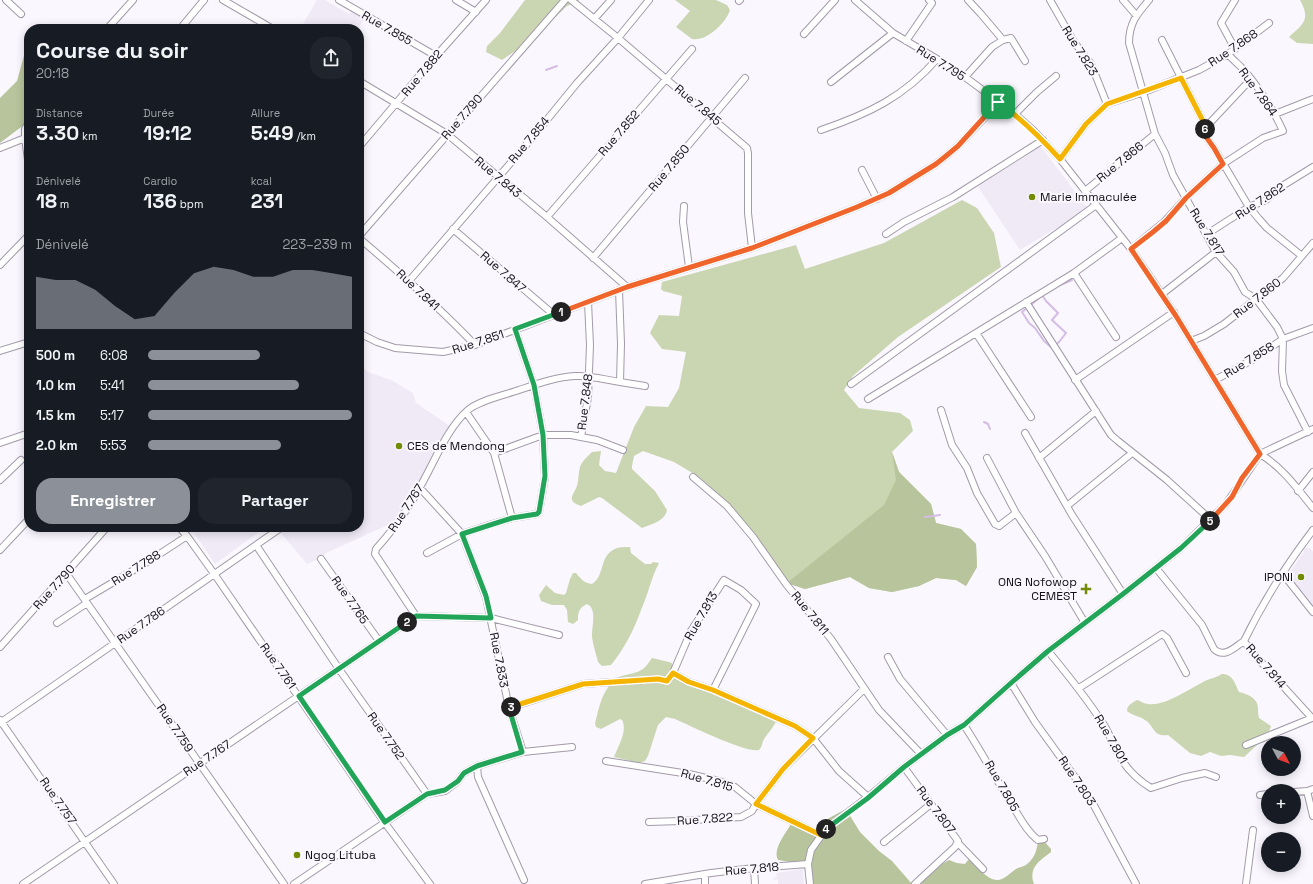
<!DOCTYPE html>
<html lang="fr">
<head>
<meta charset="utf-8">
<style>
  :root { --surface:#171b24; --page:#20242c; --text:#f1f3f6; --muted:#9ea1a6; --accent:#8c9099 }
  body { margin:0; font-family:"Space Grotesk",sans-serif; background:var(--page); color:var(--text); height:100vh; display:flex; flex-direction:column; font-size:15px; white-space:nowrap }
  * { box-sizing:border-box; margin:0 }
  p { font-size:13px; color:var(--muted) }
  .icon { flex:none; width:22px; height:22px; fill:none; stroke:currentColor; stroke-width:2; stroke-linecap:round; stroke-linejoin:round }
  .map { position:relative; flex:1; overflow:hidden }
  .details { position:absolute; left:24px; top:24px; width:340px; height:508px; display:flex; flex-direction:column; background:var(--surface); border-radius:16px; box-shadow:0 2px 10px #0003 }
  .details>* { flex:none }
  .needle { width:26px; rotate:131deg }
  .fabs { position:absolute; left:1261px; top:736px; display:grid; gap:8px }
  .fabs a { display:grid; place-items:center; width:40px; height:40px; border-radius:50%; background:var(--surface); box-shadow:0 2px 10px #0003; font-size:20px }
  .pin { position:absolute; display:grid; place-items:center; width:34px; height:34px; color:#fff; margin:-17px; border-radius:8px; box-shadow:0 2px 6px #0006 }
  .km { position:absolute; width:20px; height:20px; margin:-10px; border-radius:50%; background:#222; color:#fff; font-size:11px; line-height:20px; text-align:center }
  .round { display:grid; place-items:center; flex:none; width:42px; height:42px; border-radius:16px; background:var(--page) }
  .overview { display:flex; align-items:center; justify-content:space-between; height:68px; padding:0 12px }
  h1 { font-size:22px; font-weight:700; line-height:30px }
  .figures { display:grid; grid-template-columns:repeat(3,1fr); gap:6px; height:68px; padding:4px 12px }
  .figures div { display:grid; align-content:center }
  .figures b { font-size:20px; font-weight:700 }
  .figures small { font-size:11px; font-weight:400 }
  .figures p { font-size:11px }
  .chart { height:112px; padding:8px 12px }
  .chart p { display:flex; justify-content:space-between }
  .chart svg { width:100%; height:72px; margin-top:4px; fill:var(--accent); opacity:.7 }
  .action { display:flex; gap:8px; margin-top:auto; padding:8px 12px }
  .action a { flex:1; height:46px; border-radius:16px; background:var(--accent); color:#fff; font-size:16px; font-weight:700; line-height:46px; text-align:center }
  .action a+a { background:var(--page); color:var(--text) }
  ul { padding:0 12px; list-style:none; font-size:13px }
  li { display:grid; grid-template-columns:64px 48px 1fr; align-items:center; height:30px }
  li i { height:10px; border-radius:5px; background:var(--accent) }
  .map>svg:first-child { display:block }
  .built { fill:#f0eaf7 }
  .green { fill:#cad6b2 }
  .forest { fill:#b8c59c }
  .lines { fill:none; stroke-linecap:round; stroke-linejoin:round }
  .stream { stroke:#d3bde4; stroke-width:2 }
  .street-casing { stroke:#a39aaa; stroke-width:8 }
  .street { stroke:#fff; stroke-width:6 }
  .split-1-casing { stroke:#fff; stroke-width:8 }
  .split-2-casing { stroke:#fff; stroke-width:8 }
  .split-3-casing { stroke:#fff; stroke-width:8 }
  .split-4-casing { stroke:#fff; stroke-width:8 }
  .split-5-casing { stroke:#fff; stroke-width:8 }
  .split-6-casing { stroke:#fff; stroke-width:8 }
  .split-7-casing { stroke:#fff; stroke-width:8 }
  .split-1 { stroke:#f0652b; stroke-width:5 }
  .split-2 { stroke:#22a559; stroke-width:5 }
  .split-3 { stroke:#22a559; stroke-width:5 }
  .split-4 { stroke:#f5b400; stroke-width:5 }
  .split-5 { stroke:#22a559; stroke-width:5 }
  .split-6 { stroke:#f0652b; stroke-width:5 }
  .split-7 { stroke:#f5b400; stroke-width:5 }
  .poi-dot { fill:#718c04; stroke:#faf7fe; stroke-width:1.5 }
  .labels { text-anchor:middle; dominant-baseline:central; stroke-width:4; stroke-linejoin:round; paint-order:stroke }
  .street-label { font-size:12px; fill:#130f15; stroke:#faf7fe }
  .poi-label { font-size:12px; fill:#130f15; stroke:#faf7fe; text-anchor:start }
</style>
</head>
<body>
<div class="map">
<svg width="1313" height="884" viewBox="0 0 1313 884">
  <rect width="100%" height="100%" fill="#faf7fe"/>
  <path class="built" d="M317,0H325L349,14L351,12L364,19L358,29H300Z
    M1039,144L1088,209L1072,221L1053,230L1020,250L977,185Z
    M359,366L368,372L391,380L413,393L416,403L450,426L422,480L392,527L388,525L326,553L319,559L307,564L276,527H359Z
    M190,527H266L215,564Z
    M1303,546L1306,548H1310L1313,552V609L1289,581V573L1304,552Z
    M803,869L804,884H778V879L773,880V878L777,877L776,873Z"/>
  <path class="green" d="M525,0H579L578,2L567,6L530,41L502,60L486,52L487,46L500,33Z
    M675,0H716L727,5L730,10C726,23 706,42 692,39L676,27L690,11Z
    M1300,0H1313V44L1297,43L1289,37C1303,24 1311,20 1300,0Z
    M962,200L977,208L994,233L1001,267L898,337L853,376L844,390L859,408L900,413L910,420L913,431L892,452L899,472L931,504L936,523L961,529L976,544L977,567L966,586L956,580L936,578L919,586L892,592L869,588L850,577L805,589L787,583L760,543L717,493L699,477L674,462L643,451L634,456L632,466V469L655,491L667,510C665,521 652,524 642,528L602,498L599,497L581,506C566,501 573,496 577,486C579,480 578,473 580,467C582,461 588,456 592,452L601,451L599,465L605,471L616,473L634,427L646,406L668,407L679,388L686,352L662,349L650,333L659,315L679,316L682,296L663,291L661,289L662,282L796,245L805,269L884,243Z
    M630,547L631,553L645,564H651L653,562L659,563C651,578 648,595 641,610C634,630 624,649 611,665L602,666L598,662C596,654 593,645 592,637C591,629 598,609 587,604C579,608 578,612 578,620L573,624L568,622L567,610L564,605H552L541,601L539,595L546,585L555,593L564,595L566,593L570,579L573,573H576C581,579 584,583 592,584C606,575 598,555 617,548C620,547 626,547 630,547Z
    M652,658L669,662L672,663L673,669L688,681L777,719C774,728 767,733 763,741C762,744 762,747 759,750C745,753 691,726 675,719L666,717L658,725L648,756L645,761L639,763L614,757C618,746 628,731 622,720L620,719L601,729L596,727L595,724C599,707 603,685 621,676C624,675 627,675 630,674C643,671 645,668 652,658Z
    M1222,674C1233,674 1235,684 1239,692C1247,694 1258,698 1258,708C1258,711 1258,714 1259,718L1271,726L1268,735L1244,757L1230,755L1221,756L1210,752L1201,756L1190,753L1168,735C1152,737 1155,726 1145,720C1140,716 1133,716 1127,711C1127,705 1132,703 1137,700C1141,701 1144,704 1148,704C1165,707 1192,687 1207,680C1212,678 1217,677 1222,674Z"/>
  <path class="forest" d="M28,41L29,121L0,143V98L17,81Z
    M892,452L899,472L931,504L936,523L961,529L976,544L977,567L966,586L956,580L936,578L919,586L892,592L869,588L850,577L805,589L787,583L884,505L896,480Z
    M844,810L849,814L860,832L879,851L892,861L912,884H807L805,866L802,861L790,862L778,860C772,849 786,833 791,824L809,832L817,828L829,818Z
    M1043,840L1051,849V852C1039,861 1028,868 1034,884H917L930,871L949,860L957,863L965,864L968,860H972C977,866 984,876 992,879C1003,883 1008,874 1016,869C1019,867 1024,867 1027,864C1034,859 1037,850 1038,842Z"/>
  <g class="lines">
    <path class="stream" d="M546,70L557,66
      M1058,286L1072,280
      M1031,305L1041,296
      M1027,308L1022,312L1029,323L1035,328L1044,341L1052,348L1059,342L1066,333L1052,320L1058,313L1046,301L1042,295
      M984,422L988,424L990,429
      M925,517L940,515"/>
    <g class="street-casing">
      <path id="street" d="M6,0L21,14
        M223,0L273,29
        M339,0L436,56
        M456,0L476,12
        M571,0L618,38L747,148L748,153V213L752,248
        M855,0L893,33L937,59L965,77L1015,114L1034,131L1060,159L1131,249L1153,281L1176,316L1260,454C1282,467 1297,488 1313,508
        M1050,0L1074,42L1091,64L1107,104
        M1123,0L1136,15
        M1149,0C1137,14 1129,23 1129,43L1155,134L1165,153L1173,175L1216,252L1234,272L1245,292L1256,299L1277,327L1283,339L1282,371L1284,385L1308,432
        M1235,0L1221,23L1235,49
        M739,1L740,0
        M595,18L611,0
        M107,29L133,0
        M180,29L204,0
        M804,34L835,0
        M1003,40L1011,38L1025,61
        M1162,40L1206,127
        M906,41L932,3L929,0
        M965,77L992,47L1003,40L981,14L968,0
        M1251,79L1206,127L1204,134L1214,148L1249,207L1259,219L1267,228L1302,256
        M359,81L447,134L547,217L627,287
        M831,82L893,33
        M1015,114L1037,92L1056,76
        M1275,114L1313,99
        M821,130C868,114 904,97 937,59
        M25,138L29,167
        M359,147L436,56L486,0
        M0,148L25,138V129L29,122
        M1060,159L1086,124L1107,104L1144,92L1199,70L1228,54L1269,23
        M862,170L877,199
        M1085,191L1155,134
        M684,206L683,222L689,267
        M547,217L692,49
        M453,229L553,314
        M886,234L904,222L953,197L1043,140
        M1207,234L1249,207L1266,200L1279,188L1313,167
        M359,236L565,0
        M359,238C399,272 439,307 475,345
        M1131,249L1165,221L1186,198L1223,164L1263,138L1283,131C1274,111 1257,84 1241,67C1237,63 1232,59 1228,54
        M593,258L745,78
        M0,265L29,235
        M1074,273L1116,337
        M409,281L532,138L577,83L618,38L649,0
        M1162,294L1216,252
        M1026,302L1111,435L1118,441L1167,480L1211,520
        M359,333L377,342L395,348L443,352L475,345L627,287L752,248L857,207L889,193L936,164L946,156L958,146L999,102
        M976,333L1031,417
        M1191,341L1204,336L1224,324L1283,278L1313,243
        M0,351L29,342
        M1075,380L1174,312
        M1215,380L1252,360L1283,339L1313,328
        M620,382L645,386
        M851,384L1096,205
        M868,399L1074,273L1122,238
        M941,410L952,445L967,468L977,493L995,524L999,526L1016,513
        M466,412L494,453L512,518
        M1025,433L1072,515L1123,594
        M581,437L597,440L623,450
        M0,443L29,433
        M494,453L543,435H571L581,437L588,397L590,345L588,302
        M987,458L1016,513L1045,556L1085,623
        M1039,458L1096,411
        M693,477L727,506L753,537L786,584L831,639L879,710L921,754
        M0,480L21,460
        M420,488L462,534L486,597L509,708L523,752L477,766L478,777L524,880
        M1298,491L1313,472
        M1067,506L1132,453
        M179,527L187,536L215,575L385,823L430,884
        M256,545L339,669L427,794
        M0,550L29,519
        M427,553L462,534L489,525L512,518L537,514L539,512L545,477L543,435L534,385L515,329
        M321,559L379,641
        M1156,568L1202,625L1214,649C1224,659 1235,647 1244,641
        M66,573L284,884
        M1283,574L1313,612
        M85,599L149,561L187,536
        M416,616L375,554L376,549C393,530 408,510 420,487C434,463 447,428 468,410C480,400 505,395 519,390C537,384 556,377 575,376C590,375 606,380 620,382L621,344L619,290
        M416,616L491,618L559,635
        M57,623L87,603
        M0,647L107,527
        M1048,651C1068,675 1087,699 1104,725C1109,733 1112,742 1116,750C1124,766 1136,779 1151,788L1182,778L1205,773L1216,777
        M888,657L900,679L947,735
        M1011,683L1035,722L1090,798L1136,884
        M1079,688L1162,634L1167,638L1186,673
        M713,690L689,682L673,673L691,631L724,580L741,590L756,604L713,690L795,726L813,738L839,771L868,797
        M509,708L583,684L658,679L667,681L673,673
        M0,720L114,884
        M0,723L282,527
        M964,725C981,751 996,779 1012,805C1020,817 1026,831 1038,840L1044,839
        M1246,745L1312,718L1251,651L1244,641C1263,602 1287,564 1313,530
        M523,752L572,747
        M606,761L689,774L719,781L735,787L756,804L821,835
        M904,767L958,841L955,847L915,884
        M1313,789L1307,791L1313,816
        M1294,792L1307,791
        M1260,795L1268,794
        M649,822L681,821L741,817L752,811L756,804L783,769L864,689
        M884,842L931,804
        M958,843L983,869
        M754,868L755,884
        M23,884L416,616
        M294,884L427,794L445,791L458,781L464,773L477,766
        M645,884L705,874
        M705,884V874L711,873L754,868L808,864
        M810,884L808,864L811,850L826,829L868,797L904,767L947,735L964,725L1011,683L1048,651L1123,594L1181,548L1226,504L1260,454L1313,429
        M1246,884L1253,830"/>
    </g>
    <use href="#street" class="street"/>
  </g>
  <g class="lines">
    <g class="split-1-casing">
      <path id="split-1" d="M561,312L627,287L752,248L857,207L889,193L936,164L946,156L958,146L998,102"/>
    </g>
    <g class="split-2-casing">
      <path id="split-2" d="M407,622L416,616L491,618L486,596L462,534L512,518L537,514L539,512L545,476L543,435L534,385L515,329L561,312"/>
    </g>
    <g class="split-3-casing">
      <path id="split-3" d="M407,622L299,696L385,822L427,794L445,790L458,781L464,773L477,766L522,752L509,708L511,707"/>
    </g>
    <g class="split-4-casing">
      <path id="split-4" d="M511,707L583,684L658,679L667,681L673,673L689,682L713,690L795,726L813,738L783,769L756,804L821,835L826,829"/>
    </g>
    <g class="split-5-casing">
      <path id="split-5" d="M826,829L868,798L904,767L947,735L964,725L1011,683L1048,651L1123,594L1181,548L1210,521"/>
    </g>
    <g class="split-6-casing">
      <path id="split-6" d="M1205,129L1204,134L1214,148L1223,164L1186,198L1166,221L1153,232L1131,249L1176,316L1260,454L1242,478L1232,497L1210,521"/>
    </g>
    <g class="split-7-casing">
      <path id="split-7" d="M998,102C1022,119 1041,138 1060,159L1086,124L1107,104L1181,78L1206,127L1205,129"/>
    </g>
    <use href="#split-1" class="split-1"/>
    <use href="#split-2" class="split-2"/>
    <use href="#split-3" class="split-3"/>
    <use href="#split-4" class="split-4"/>
    <use href="#split-5" class="split-5"/>
    <use href="#split-6" class="split-6"/>
    <use href="#split-7" class="split-7"/>
  </g>
  <g class="poi-dot">
    <circle cx="1032" cy="197" r="4"/>
    <circle cx="399" cy="446" r="4"/>
    <circle cx="1301" cy="577" r="4"/>
    <path d="M1084 583h4v4h4v4h-4v4h-4v-4h-4v-4h4z"/>
    <circle cx="297" cy="855" r="4"/>
  </g>
  <g class="labels">
    <g class="street-label">
      <text transform="translate(387 28) rotate(30)">Rue 7.855</text>
      <text transform="translate(1233 48) rotate(-34)">Rue 7.868</text>
      <text transform="translate(1080 51) rotate(58)">Rue 7.823</text>
      <text transform="translate(941 63) rotate(32)">Rue 7.795</text>
      <text transform="translate(422 73) rotate(-50)">Rue 7.882</text>
      <text transform="translate(1258 92) rotate(54)">Rue 7.864</text>
      <text transform="translate(698 105) rotate(40)">Rue 7.845</text>
      <text transform="translate(462 117) rotate(-49)">Rue 7.790</text>
      <text transform="translate(619 133) rotate(-49)">Rue 7.852</text>
      <text transform="translate(529 140) rotate(-50)">Rue 7.854</text>
      <text transform="translate(1120 162) rotate(-39)">Rue 7.866</text>
      <text transform="translate(669 168) rotate(-50)">Rue 7.850</text>
      <text transform="translate(498 177) rotate(40)">Rue 7.843</text>
      <text transform="translate(1260 201) rotate(-33)">Rue 7.862</text>
      <text transform="translate(1207 232) rotate(58)">Rue 7.817</text>
      <text transform="translate(503 272) rotate(41)">Rue 7.847</text>
      <text transform="translate(418 290) rotate(43)">Rue 7.841</text>
      <text transform="translate(1257 298) rotate(-38)">Rue 7.860</text>
      <text transform="translate(478 342) rotate(-18)">Rue 7.851</text>
      <text transform="translate(1249 360) rotate(-32)">Rue 7.858</text>
      <text transform="translate(585 402) rotate(-83)">Rue 7.848</text>
      <text transform="translate(406 508) rotate(-57)">Rue 7.767</text>
      <text transform="translate(136 568) rotate(-32)">Rue 7.788</text>
      <text transform="translate(54 587) rotate(-48)">Rue 7.790</text>
      <text transform="translate(350 600) rotate(55)">Rue 7.765</text>
      <text transform="translate(810 613) rotate(51)">Rue 7.811</text>
      <text transform="translate(701 616) rotate(-60)">Rue 7.813</text>
      <text transform="translate(141 625) rotate(-35)">Rue 7.786</text>
      <text transform="translate(499 660) rotate(79)">Rue 7.833</text>
      <text transform="translate(278 666) rotate(55)">Rue 7.761</text>
      <text transform="translate(1266 666) rotate(49)">Rue 7.814</text>
      <text transform="translate(175 728) rotate(56)">Rue 7.759</text>
      <text transform="translate(386 736) rotate(55)">Rue 7.752</text>
      <text transform="translate(1111 739) rotate(60)">Rue 7.801</text>
      <text transform="translate(207 758) rotate(-34)">Rue 7.767</text>
      <text transform="translate(707 780) rotate(16)">Rue 7.815</text>
      <text transform="translate(1077 781) rotate(56)">Rue 7.803</text>
      <text transform="translate(1002 786) rotate(60)">Rue 7.805</text>
      <text transform="translate(58 801) rotate(55)">Rue 7.757</text>
      <text transform="translate(936 810) rotate(53)">Rue 7.807</text>
      <text transform="translate(705 819) rotate(-4)">Rue 7.822</text>
      <text transform="translate(752 869) rotate(-5)">Rue 7.818</text>
    </g>
    <g class="poi-label">
      <text x="1040" y="197">Marie Immaculée</text>
      <text x="407" y="446">CES de Mendong</text>
      <text x="1293" y="577" text-anchor="end">IPONI</text>
      <text x="1077" y="582" text-anchor="end">ONG Nofowop<tspan x="1077" dy="14">CEMEST</tspan></text>
      <text x="305" y="855">Ngog Lituba</text>
    </g>
  </g>
</svg>
<div class="fabs">
<a><svg class="needle" viewBox="-14 -14 28 28"><path d="M0-13l5 13h-10z" fill="#e53935"/><path d="M0 13l5-13h-10z" fill="#9ea1a6"/></svg></a>
<a>+</a>
<a>−</a>
</div>
<div class="pin" style="left:998px;top:102px;background:#1e9e55"><svg class="icon" aria-label="arrive" viewBox="0 0 24 24"><path d="M6 21V4h12l-3 4 3 4H6"/></svg></div>
<b class="km" style="left:561px;top:312px">1</b>
<b class="km" style="left:407px;top:622px">2</b>
<b class="km" style="left:511px;top:707px">3</b>
<b class="km" style="left:826px;top:829px">4</b>
<b class="km" style="left:1210px;top:521px">5</b>
<b class="km" style="left:1205px;top:129px">6</b>
<section class="details">
<div class="overview"><div><h1>Course du soir</h1><p>20:18</p></div><a class="round"><svg class="icon" aria-label="share" viewBox="0 0 24 24"><path d="M12 15V3M7 8l5-5 5 5M5 13v7h14v-7"/></svg></a></div>
<div class="figures">
<div><p>Distance</p><b>3.30<small> km</small></b></div>
<div><p>Durée</p><b>19:12</b></div>
<div><p>Allure</p><b>5:49<small> /km</small></b></div>
</div>
<div class="figures">
<div><p>Dénivelé</p><b>18<small> m</small></b></div>
<div><p>Cardio</p><b>136<small> bpm</small></b></div>
<div><p>kcal</p><b>231</b></div>
</div>
<div class="chart"><p><span>Dénivelé</span>223–239 m</p>
<svg viewBox="0 0 160 44" preserveAspectRatio="none"><path d="M0 44V12L10 14L20 14L30 20L40 30L50 38L60 36L70 22L80 10L90 6L100 8L110 12L120 12L130 8L140 8L150 10L160 12V44z"/></svg>
</div>
<ul>
<li><b>500 m</b>6:08<i style="width:55%"></i></li>
<li><b>1.0 km</b>5:41<i style="width:74%"></i></li>
<li><b>1.5 km</b>5:17<i style="width:100%"></i></li>
<li><b>2.0 km</b>5:53<i style="width:65%"></i></li>
</ul>
<div class="action"><a>Enregistrer</a><a>Partager</a></div>
</section>
</div>
</body>
</html>
